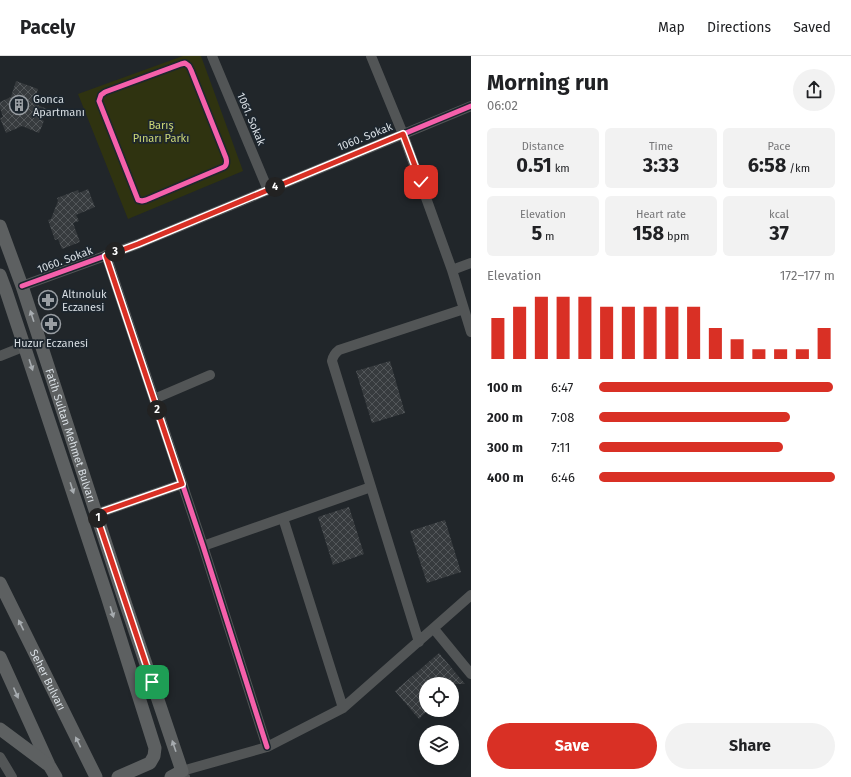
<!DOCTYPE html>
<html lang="en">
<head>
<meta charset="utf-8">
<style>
  :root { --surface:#fff; --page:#f2f2f2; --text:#202124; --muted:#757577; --line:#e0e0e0; --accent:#d93025 }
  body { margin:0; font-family:"Fira Sans",sans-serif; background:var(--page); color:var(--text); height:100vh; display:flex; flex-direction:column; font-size:15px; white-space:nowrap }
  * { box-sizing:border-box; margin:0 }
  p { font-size:13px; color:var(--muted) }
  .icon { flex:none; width:22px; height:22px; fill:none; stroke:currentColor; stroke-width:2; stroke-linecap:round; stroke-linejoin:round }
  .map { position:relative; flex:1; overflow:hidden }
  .sheet { display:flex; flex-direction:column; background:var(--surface); width:380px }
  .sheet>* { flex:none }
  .controls { position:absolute; left:419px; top:621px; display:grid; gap:8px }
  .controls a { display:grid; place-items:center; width:40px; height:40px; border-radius:50%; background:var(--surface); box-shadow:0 4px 16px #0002; font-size:20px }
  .pin { position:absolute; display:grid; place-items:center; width:34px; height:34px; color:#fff; margin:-17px; border-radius:8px; box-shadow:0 2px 6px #0006 }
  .km { position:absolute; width:20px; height:20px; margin:-10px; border-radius:50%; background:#222; color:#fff; font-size:11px; line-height:20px; text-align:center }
  .round { display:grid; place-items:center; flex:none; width:42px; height:42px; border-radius:21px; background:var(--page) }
  .overview { display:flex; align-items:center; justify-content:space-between; height:68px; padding:0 16px }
  h1 { font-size:22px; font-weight:700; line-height:30px }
  .stats { display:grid; grid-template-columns:repeat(3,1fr); gap:6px; height:68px; padding:4px 16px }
  .stats div { display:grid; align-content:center; border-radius:6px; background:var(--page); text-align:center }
  .stats b { font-size:20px; font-weight:700 }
  .stats small { font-size:11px; font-weight:400 }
  .stats p { font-size:11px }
  .chart { height:112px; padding:8px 16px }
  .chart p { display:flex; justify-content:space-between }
  .chart svg { width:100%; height:72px; margin-top:4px; stroke:var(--accent); stroke-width:6 }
  .primary-button { display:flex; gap:8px; margin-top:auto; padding:8px 16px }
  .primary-button a { flex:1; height:46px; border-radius:24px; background:var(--accent); color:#fff; font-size:16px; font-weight:700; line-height:46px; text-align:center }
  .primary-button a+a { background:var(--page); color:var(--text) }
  ul { padding:0 16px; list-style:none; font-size:13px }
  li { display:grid; grid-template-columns:64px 48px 1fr; align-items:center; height:30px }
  li i { height:10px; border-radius:5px; background:var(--accent) }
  header { display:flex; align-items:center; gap:24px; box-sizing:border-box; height:56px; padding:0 20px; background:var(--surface); border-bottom:1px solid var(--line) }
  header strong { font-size:19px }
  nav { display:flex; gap:22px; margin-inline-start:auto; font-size:14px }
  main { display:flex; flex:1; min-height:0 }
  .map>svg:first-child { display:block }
  .park { fill:#2f3310 }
  .building { fill:url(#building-cross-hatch) }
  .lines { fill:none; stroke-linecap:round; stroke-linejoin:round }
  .street { stroke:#525556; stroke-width:10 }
  .secondary { stroke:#5d6061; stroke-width:13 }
  .cycleway-casing { stroke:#1d262e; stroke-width:8 }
  .cycleway { stroke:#f560ab; stroke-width:5 }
  .oneway { fill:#a7acb0 }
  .route-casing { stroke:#fff; stroke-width:8 }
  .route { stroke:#d93025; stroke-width:5 }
  .labels { text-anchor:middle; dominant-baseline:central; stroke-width:3.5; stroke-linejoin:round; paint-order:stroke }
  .poi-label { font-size:11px; fill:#d9dfe4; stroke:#1d262e; text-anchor:start }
  .street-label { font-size:11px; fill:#d9dfe4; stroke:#1d262e }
  .park-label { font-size:11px; fill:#cdd877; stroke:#1d262e }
</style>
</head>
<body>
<header>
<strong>Pacely</strong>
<nav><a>Map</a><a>Directions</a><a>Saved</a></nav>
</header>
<main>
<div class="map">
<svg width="471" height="721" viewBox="0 0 471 721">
  <defs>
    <pattern id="building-cross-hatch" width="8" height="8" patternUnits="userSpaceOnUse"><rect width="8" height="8" fill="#373b3e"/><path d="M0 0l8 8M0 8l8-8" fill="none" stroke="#53575a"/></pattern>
  </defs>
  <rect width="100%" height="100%" fill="#21262a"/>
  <path class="park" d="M183,0H201L243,115L128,163L78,38Z"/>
  <path class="building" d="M16,25L38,33L33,47L47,53L42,64L44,65L39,77L22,70L6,77L0,62L3,61L0,52V46L11,41Z
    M88,133L95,151L76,159L79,165L73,167L80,186L62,193L58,183L55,184L48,164L51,163L58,145L57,142L78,134L79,137Z
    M390,305L405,357L372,367L356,315Z
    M349,451L364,498L333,509L318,461Z
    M445,464L461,516L427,527L410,475Z
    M439,597L465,628H426V656L419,663L395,635Z"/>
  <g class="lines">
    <path class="street" d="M212,0L268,134
      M371,0L403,78L452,214L471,276
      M106,199L203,490L267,691
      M452,214L471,207
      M22,230L138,188L471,50
      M0,300L25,290
      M154,343L210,319
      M96,458L182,428
      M283,462L343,652
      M203,490L371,431
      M434,573L471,618
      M419,586L332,305C333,300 335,297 339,294L464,253
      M0,701L12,721
      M185,721L182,715L267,691L343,652L471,539"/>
    <g class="secondary">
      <path id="s1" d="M0,170L22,230L122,537L182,715L171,721"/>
      <path d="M0,219L6,235L107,540L155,692L154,700L150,707L118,721"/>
      <path id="s2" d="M0,527L96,721"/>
      <path d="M0,601L49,709L56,721"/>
      <path d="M0,673L47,708"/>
    </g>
    <g class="cycleway-casing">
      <path id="cycleway" d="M185,7L189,10L191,14L226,102C227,106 227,109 224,111L146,144L142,145L138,144L99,45L101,39L105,36L181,8Z
        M106,199L203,490L267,691
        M22,230L138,188L471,50"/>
    </g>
    <use href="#cycleway" class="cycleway"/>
  </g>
  <defs><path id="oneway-solid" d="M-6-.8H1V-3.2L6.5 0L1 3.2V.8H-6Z"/></defs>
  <g class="oneway">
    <use href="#oneway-solid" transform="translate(32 260) rotate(-108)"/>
    <use href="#oneway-solid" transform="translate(31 309) rotate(72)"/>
    <use href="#oneway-solid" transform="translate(72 432) rotate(72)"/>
    <use href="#oneway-solid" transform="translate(112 556) rotate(73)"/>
    <use href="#oneway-solid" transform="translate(21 569) rotate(-116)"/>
    <use href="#oneway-solid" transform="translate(16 637) rotate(66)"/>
    <use href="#oneway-solid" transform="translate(78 686) rotate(-116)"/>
    <use href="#oneway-solid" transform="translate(174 690) rotate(-109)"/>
  </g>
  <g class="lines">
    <g class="route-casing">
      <path id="route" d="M152,626L96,458L182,428L106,200L138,188L403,78L421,126"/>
    </g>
    <use href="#route" class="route"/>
  </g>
  <defs>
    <g id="building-ring" transform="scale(1)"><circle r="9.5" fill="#1d262e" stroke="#999ea3" stroke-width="1.5"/><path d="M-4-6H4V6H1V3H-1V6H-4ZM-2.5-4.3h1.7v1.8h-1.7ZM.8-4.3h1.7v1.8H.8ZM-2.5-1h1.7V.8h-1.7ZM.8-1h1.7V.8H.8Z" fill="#999ea3"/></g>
    <g id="pharmacy-ring" transform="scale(1)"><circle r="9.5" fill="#1d262e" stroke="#999ea3" stroke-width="1.5"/><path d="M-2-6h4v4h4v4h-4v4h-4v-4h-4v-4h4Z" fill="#999ea3"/></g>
  </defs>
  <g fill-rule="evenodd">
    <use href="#building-ring" x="19" y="49"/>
    <use href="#pharmacy-ring" x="48" y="244"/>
    <use href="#pharmacy-ring" x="51" y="268"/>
  </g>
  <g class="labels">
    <g class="poi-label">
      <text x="33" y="43">Gonca<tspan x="33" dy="13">Apartmanı</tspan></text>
      <text x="62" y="238">Altınoluk<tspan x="62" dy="13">Eczanesi</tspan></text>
      <text x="51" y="287" text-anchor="middle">Huzur Eczanesi</text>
    </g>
    <g class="street-label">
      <text transform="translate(251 63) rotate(67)">1061. Sokak</text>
      <text transform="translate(365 81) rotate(-22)">1060. Sokak</text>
      <text transform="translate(65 204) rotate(-20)">1060. Sokak</text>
      <text stroke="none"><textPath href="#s1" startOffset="221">Fatih Sultan Mehmet Bulvarı</textPath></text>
      <text stroke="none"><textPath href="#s2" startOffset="108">Seher Bulvarı</textPath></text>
    </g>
    <g class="park-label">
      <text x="161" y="69">Barış<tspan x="161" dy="13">Pınarı Parkı</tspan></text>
    </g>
  </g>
</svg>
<div class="controls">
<a><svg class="icon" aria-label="locate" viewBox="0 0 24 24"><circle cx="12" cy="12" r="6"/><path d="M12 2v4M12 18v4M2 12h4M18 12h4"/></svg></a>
<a><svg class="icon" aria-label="layers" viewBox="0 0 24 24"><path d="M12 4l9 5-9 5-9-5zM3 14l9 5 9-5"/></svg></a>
</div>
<div class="pin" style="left:152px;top:626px;background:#1e9e55"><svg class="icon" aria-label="arrive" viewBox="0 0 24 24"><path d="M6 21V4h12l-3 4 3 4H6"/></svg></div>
<div class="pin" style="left:421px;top:126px;background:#d93025"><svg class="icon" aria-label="check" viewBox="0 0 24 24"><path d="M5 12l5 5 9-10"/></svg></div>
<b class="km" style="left:98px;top:462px">1</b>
<b class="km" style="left:157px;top:354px">2</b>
<b class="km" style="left:115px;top:196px">3</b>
<b class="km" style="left:275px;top:131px">4</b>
</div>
<section class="sheet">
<div class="overview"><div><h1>Morning run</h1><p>06:02</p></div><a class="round"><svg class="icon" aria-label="share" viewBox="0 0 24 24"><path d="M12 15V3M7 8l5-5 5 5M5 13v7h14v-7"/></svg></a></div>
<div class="stats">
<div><p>Distance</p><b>0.51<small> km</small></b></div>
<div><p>Time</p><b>3:33</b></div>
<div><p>Pace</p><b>6:58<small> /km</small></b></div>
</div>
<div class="stats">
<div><p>Elevation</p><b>5<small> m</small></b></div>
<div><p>Heart rate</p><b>158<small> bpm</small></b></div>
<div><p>kcal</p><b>37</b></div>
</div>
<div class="chart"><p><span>Elevation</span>172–177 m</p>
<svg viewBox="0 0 160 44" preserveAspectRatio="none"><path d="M5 44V19M15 44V12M25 44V6M35 44V6M45 44V6M55 44V12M65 44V12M75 44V12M85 44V12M95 44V12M105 44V25M115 44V32M125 44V38M135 44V38M145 44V38M155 44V25"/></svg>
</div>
<ul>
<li><b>100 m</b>6:47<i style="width:99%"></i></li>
<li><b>200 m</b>7:08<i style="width:81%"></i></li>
<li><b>300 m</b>7:11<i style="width:78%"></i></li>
<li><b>400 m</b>6:46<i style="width:100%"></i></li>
</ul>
<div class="primary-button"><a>Save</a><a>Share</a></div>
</section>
</main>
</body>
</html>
